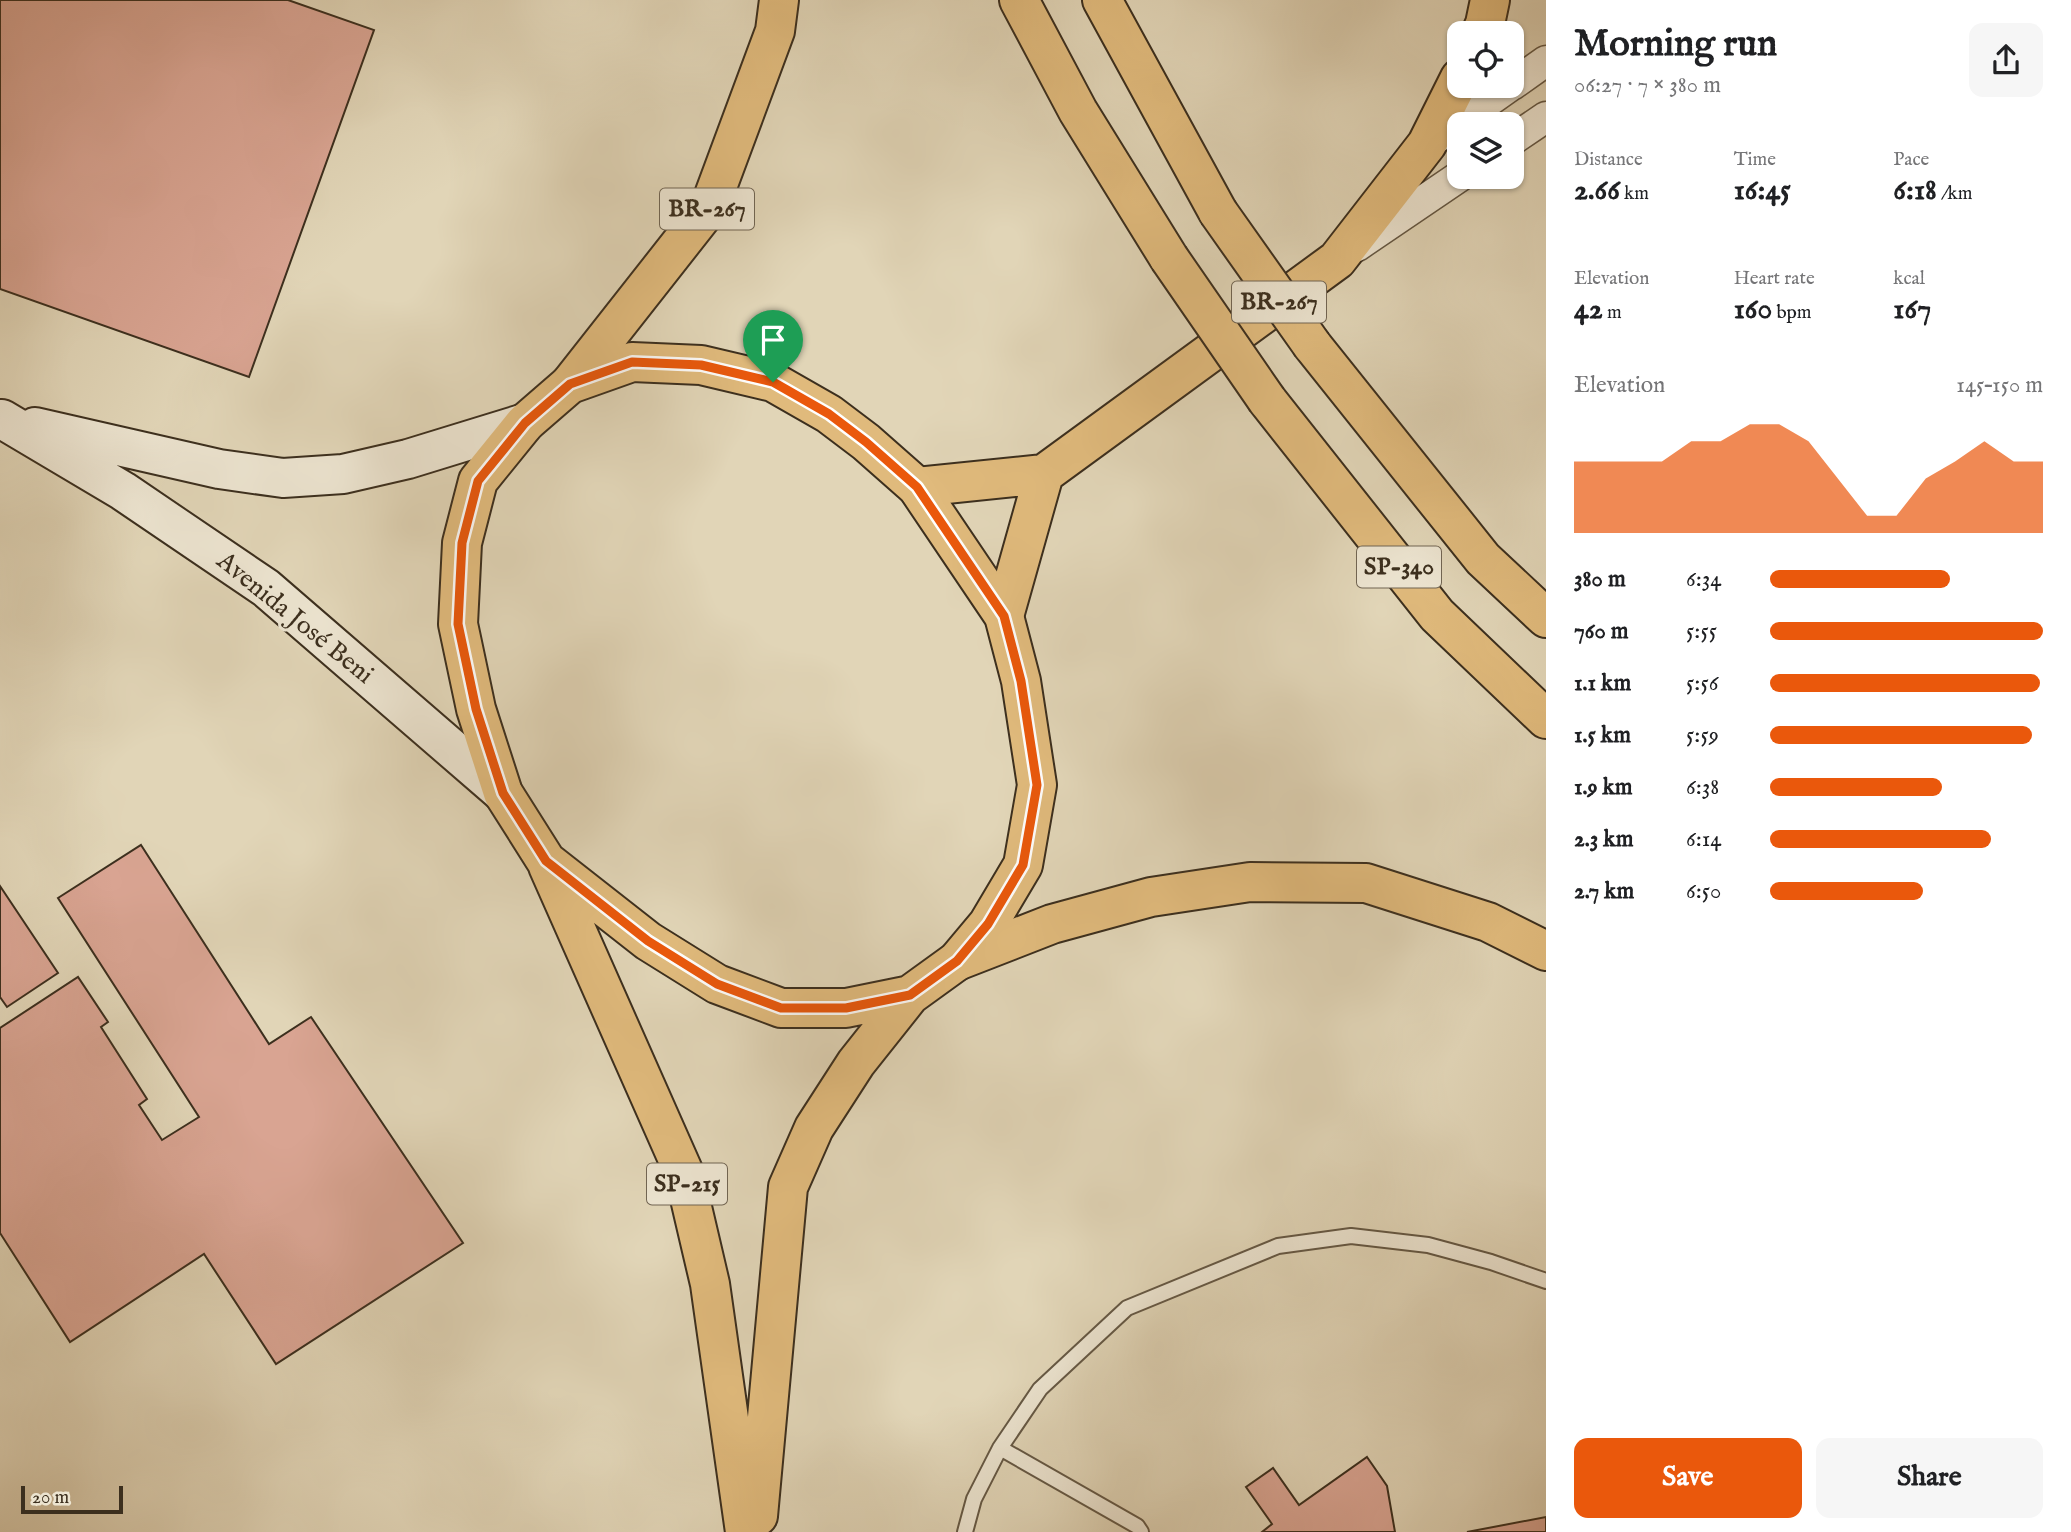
<!DOCTYPE html>
<html lang="en">
<head>
<meta charset="utf-8">
<style>
  :root { --surface:#fff; --page:#f6f6f6; --text:#202124; --muted:#757577; --accent:#ea580c }
  body { margin:0; font-family:"IM FELL English",serif; background:var(--page); color:var(--text); height:100vh; display:flex; flex-direction:column; font-size:26px; white-space:nowrap }
  * { box-sizing:border-box; margin:0 }
  p { font-size:23px; color:var(--muted) }
  .icon { flex:none; width:38px; height:38px; fill:none; stroke:currentColor; stroke-width:2; stroke-linecap:round; stroke-linejoin:round }
  .map { position:relative; flex:1; overflow:hidden }
  .sheet { display:flex; flex-direction:column; background:var(--surface); width:525px }
  .sheet>* { flex:none }
  .fabs { position:absolute; left:1447px; top:21px; display:grid; gap:14px }
  .fabs a { display:grid; place-items:center; width:77px; height:77px; border-radius:14px; background:var(--surface); box-shadow:0 2px 5px #0004; font-size:35px }
  .scale { position:absolute; left:21px; bottom:18px; width:102px; box-sizing:border-box; padding-left:7px; border:4px solid #3c2f1e; border-top:0; font-size:19px; line-height:24px; white-space:nowrap; color:#3c2f1e; -webkit-text-stroke:5px #ece4d0; paint-order:stroke }
  .pin { position:absolute; display:grid; place-items:center; width:60px; height:60px; color:#fff; margin:-72px -30px; border-radius:50% 50% 50% 0; rotate:-45deg; box-shadow:0 0 7px #0007 }
  .pin .icon { rotate:45deg }
  .round { display:grid; place-items:center; flex:none; width:74px; height:74px; border-radius:14px; background:var(--page) }
  .headline { display:flex; align-items:center; justify-content:space-between; height:119px; padding:0 28px }
  h1 { font-size:38px; font-weight:700; line-height:52px }
  .stats { display:grid; grid-template-columns:repeat(3,1fr); gap:10px; height:119px; padding:7px 28px }
  .stats div { display:grid; align-content:center }
  .stats b { font-size:30px; font-weight:700 }
  .stats small { font-size:19px; font-weight:400 }
  .stats p { font-size:19px }
  .chart { height:196px; padding:14px 28px }
  .chart p { display:flex; justify-content:space-between }
  .chart svg { width:100%; height:126px; margin-top:7px; fill:var(--accent); opacity:.7 }
  .action { display:flex; gap:14px; margin-top:auto; padding:14px 28px }
  .action a { flex:1; height:80px; border-radius:14px; background:var(--accent); color:#fff; font-size:28px; font-weight:700; line-height:80px; text-align:center }
  .action a+a { background:var(--page); color:var(--text) }
  ul { padding:0 28px; list-style:none; font-size:23px }
  li { display:grid; grid-template-columns:112px 84px 1fr; align-items:center; height:52px }
  li i { height:18px; border-radius:9px; background:var(--accent) }
  main { display:flex; flex:1; min-height:0 }
  .map>svg:first-child { display:block }
  .building { fill:#d9a492; stroke:#3c2f1e; stroke-width:2 }
  .lines { fill:none; stroke-linecap:round; stroke-linejoin:round }
  .lane-casing { stroke:#655844; stroke-width:18 }
  .street-casing { stroke:#655844; stroke-width:33 }
  .secondary-casing { stroke:#3c2f1e; stroke-width:42 }
  .primary-casing { stroke:#3c2f1e; stroke-width:42 }
  .highway-casing { stroke:#3c2f1e; stroke-width:42 }
  .lane { stroke:#ece4d0; stroke-width:14 }
  .street { stroke:#ece4d0; stroke-width:30 }
  .secondary { stroke:#ece4d0; stroke-width:38 }
  .primary { stroke:#e0ba7c; stroke-width:38 }
  .highway { stroke:#e0ba7c; stroke-width:38 }
  .highway-bridge-casing { stroke:#3c2f1e; stroke-width:42; stroke-linecap:butt }
  .highway-bridge { stroke:#e0ba7c; stroke-width:38 }
  .route-casing { stroke:#fff; stroke-width:14 }
  .route { stroke:#ea580c; stroke-width:9 }
  .labels { text-anchor:middle; dominant-baseline:central; stroke-width:6; stroke-linejoin:round; paint-order:stroke }
  .shield { fill:#ece4d0; stroke:#716553; stroke-width:2 }
  .shield-label { font-size:24px; font-weight:bold; fill:#3c2f1e }
  .street-label { font-size:26px; fill:#3c2f1e; stroke:#ece4d0 }
</style>
</head>
<body>
<main>
<div class="map">
<svg width="1546" height="1532" viewBox="0 0 1546 1532">
  <rect width="100%" height="100%" fill="#e1d5b7"/>
  <filter id="stains"><feTurbulence type="fractalNoise" baseFrequency=".00286" numOctaves="4"/><feColorMatrix values="0 0 0 0 .2 0 0 0 0 .09 0 0 0 0 .02 0 0 0 .5 -.17"/></filter>
  <radialGradient id="worn" r=".72"><stop offset=".6" stop-color="#630" stop-opacity="0"/><stop offset="1" stop-color="#630" stop-opacity=".3"/></radialGradient>
  <path class="building" d="M0,0H288L374,30L249,377L0,289Z
    M141,845L269,1044L311,1017L463,1243L276,1364L204,1254L70,1342L0,1233V1028L78,977L108,1022L101,1027L147,1099L139,1105L162,1140L199,1117L58,898Z
    M0,886L58,973L7,1007L0,997Z
    M1367,1457L1387,1486L1395,1532H1262L1272,1524L1246,1487L1273,1468L1299,1505Z
    M1546,1517V1532H1467Z"/>
  <g class="lines">
    <g class="lane-casing">
      <path id="lane" d="M1000,1448L1137,1526L1141,1532
        M965,1532L974,1499L1000,1448L1040,1389L1127,1308L1278,1246L1351,1236L1428,1245L1491,1262L1546,1281"/>
    </g>
    <g class="street-casing">
      <path id="street" d="M1512,85L1546,61
        M1512,140L1546,117
        M1428,144L1510,86
        M1357,246L1460,176"/>
    </g>
    <g class="secondary-casing">
      <path id="secondary" d="M2,419L123,491L266,588L503,793
        M35,427L219,469L283,478L343,474L408,459L525,423"/>
    </g>
    <g class="primary-casing">
      <path id="primary" d="M632,362L701,365L773,382L829,414L866,442L917,487L1004,616L1021,681L1037,785L1023,865L988,924L957,961L910,995L846,1008H781L717,984L648,941L546,861L503,793L476,709L458,624L462,543L478,481L525,423L570,384Z
        M548,866L684,1173L710,1284L745,1532
        M758,1516L788,1187L814,1128L856,1063L910,995"/>
    </g>
    <g class="highway-casing">
      <path id="highway" d="M1019,0L1078,111L1169,258
        M1102,0L1218,212
        M1481,33L1485,24L1490,0
        M1312,345L1483,559L1546,618
        M570,384L710,206L775,31L779,0
        M1267,400L1437,615L1546,719
        M917,487L1044,474L1337,260L1427,144L1460,78
        M1004,616L1044,474
        M957,961L1052,924L1151,897L1250,882L1366,883L1488,922L1546,951"/>
    </g>
    <use href="#lane" class="lane"/>
    <use href="#street" class="street"/>
    <use href="#secondary" class="secondary"/>
    <use href="#primary" class="primary"/>
    <use href="#highway" class="highway"/>
    <g class="highway-bridge-casing">
      <path id="highway-bridge" d="M1218,212L1312,345
        M1169,258L1267,400"/>
    </g>
    <use href="#highway-bridge" class="highway-bridge"/>
  </g>
  <g class="lines">
    <g class="route-casing">
      <path id="route" d="M632,362L701,365L773,382L829,414L866,442L917,487L1004,616L1021,681L1037,785L1023,865L988,924L957,961L910,995L846,1008H781L717,984L648,941L546,861L503,793L476,709L458,624L462,543L478,481L525,423L570,384Z"/>
    </g>
    <use href="#route" class="route"/>
  </g>
  <g class="labels">
    <g class="shield">
      <rect x="660" y="188.5" width="94" height="41" rx="5"/>
      <rect x="1232" y="281.5" width="94" height="41" rx="5"/>
      <rect x="1357" y="546.5" width="84" height="41" rx="5"/>
      <rect x="647" y="1163.5" width="80" height="41" rx="5"/>
    </g>
    <g class="shield-label">
      <text x="707" y="209">BR-267</text>
      <text x="1279" y="302">BR-267</text>
      <text x="1399" y="567">SP-340</text>
      <text x="687" y="1184">SP-215</text>
    </g>
    <g class="street-label">
      <text transform="translate(295 618) rotate(39)">Avenida José Beni</text>
    </g>
  </g>
  <rect width="100%" height="100%" filter="url(#stains)"/>
  <rect width="100%" height="100%" fill="url(#worn)"/>
</svg>
<div class="fabs">
<a><svg class="icon" aria-label="locate" viewBox="0 0 24 24"><circle cx="12" cy="12" r="6"/><path d="M12 2v4M12 18v4M2 12h4M18 12h4"/></svg></a>
<a><svg class="icon" aria-label="layers" viewBox="0 0 24 24"><path d="M12 4l9 5-9 5-9-5zM3 14l9 5 9-5"/></svg></a>
</div>
<div class="scale">20 m</div>
<div class="pin" style="left:773px;top:382px;background:#1e9e55"><svg class="icon" aria-label="arrive" viewBox="0 0 24 24"><path d="M6 21V4h12l-3 4 3 4H6"/></svg></div>
</div>
<section class="sheet">
<div class="headline"><div><h1>Morning run</h1><p>06:27 · 7 × 380 m</p></div><a class="round"><svg class="icon" aria-label="share" viewBox="0 0 24 24"><path d="M12 15V3M7 8l5-5 5 5M5 13v7h14v-7"/></svg></a></div>
<div class="stats">
<div><p>Distance</p><b>2.66<small> km</small></b></div>
<div><p>Time</p><b>16:45</b></div>
<div><p>Pace</p><b>6:18<small> /km</small></b></div>
</div>
<div class="stats">
<div><p>Elevation</p><b>42<small> m</small></b></div>
<div><p>Heart rate</p><b>160<small> bpm</small></b></div>
<div><p>kcal</p><b>167</b></div>
</div>
<div class="chart"><p><span>Elevation</span>145–150 m</p>
<svg viewBox="0 0 160 44" preserveAspectRatio="none"><path d="M0 44V19L10 19L20 19L30 19L40 12L50 12L60 6L70 6L80 12L90 25L100 38L110 38L120 25L130 19L140 12L150 19L160 19V44z"/></svg>
</div>
<ul>
<li><b>380 m</b>6:34<i style="width:66%"></i></li>
<li><b>760 m</b>5:55<i style="width:100%"></i></li>
<li><b>1.1 km</b>5:56<i style="width:99%"></i></li>
<li><b>1.5 km</b>5:59<i style="width:96%"></i></li>
<li><b>1.9 km</b>6:38<i style="width:63%"></i></li>
<li><b>2.3 km</b>6:14<i style="width:81%"></i></li>
<li><b>2.7 km</b>6:50<i style="width:56%"></i></li>
</ul>
<div class="action"><a>Save</a><a>Share</a></div>
</section>
</main>
</body>
</html>
